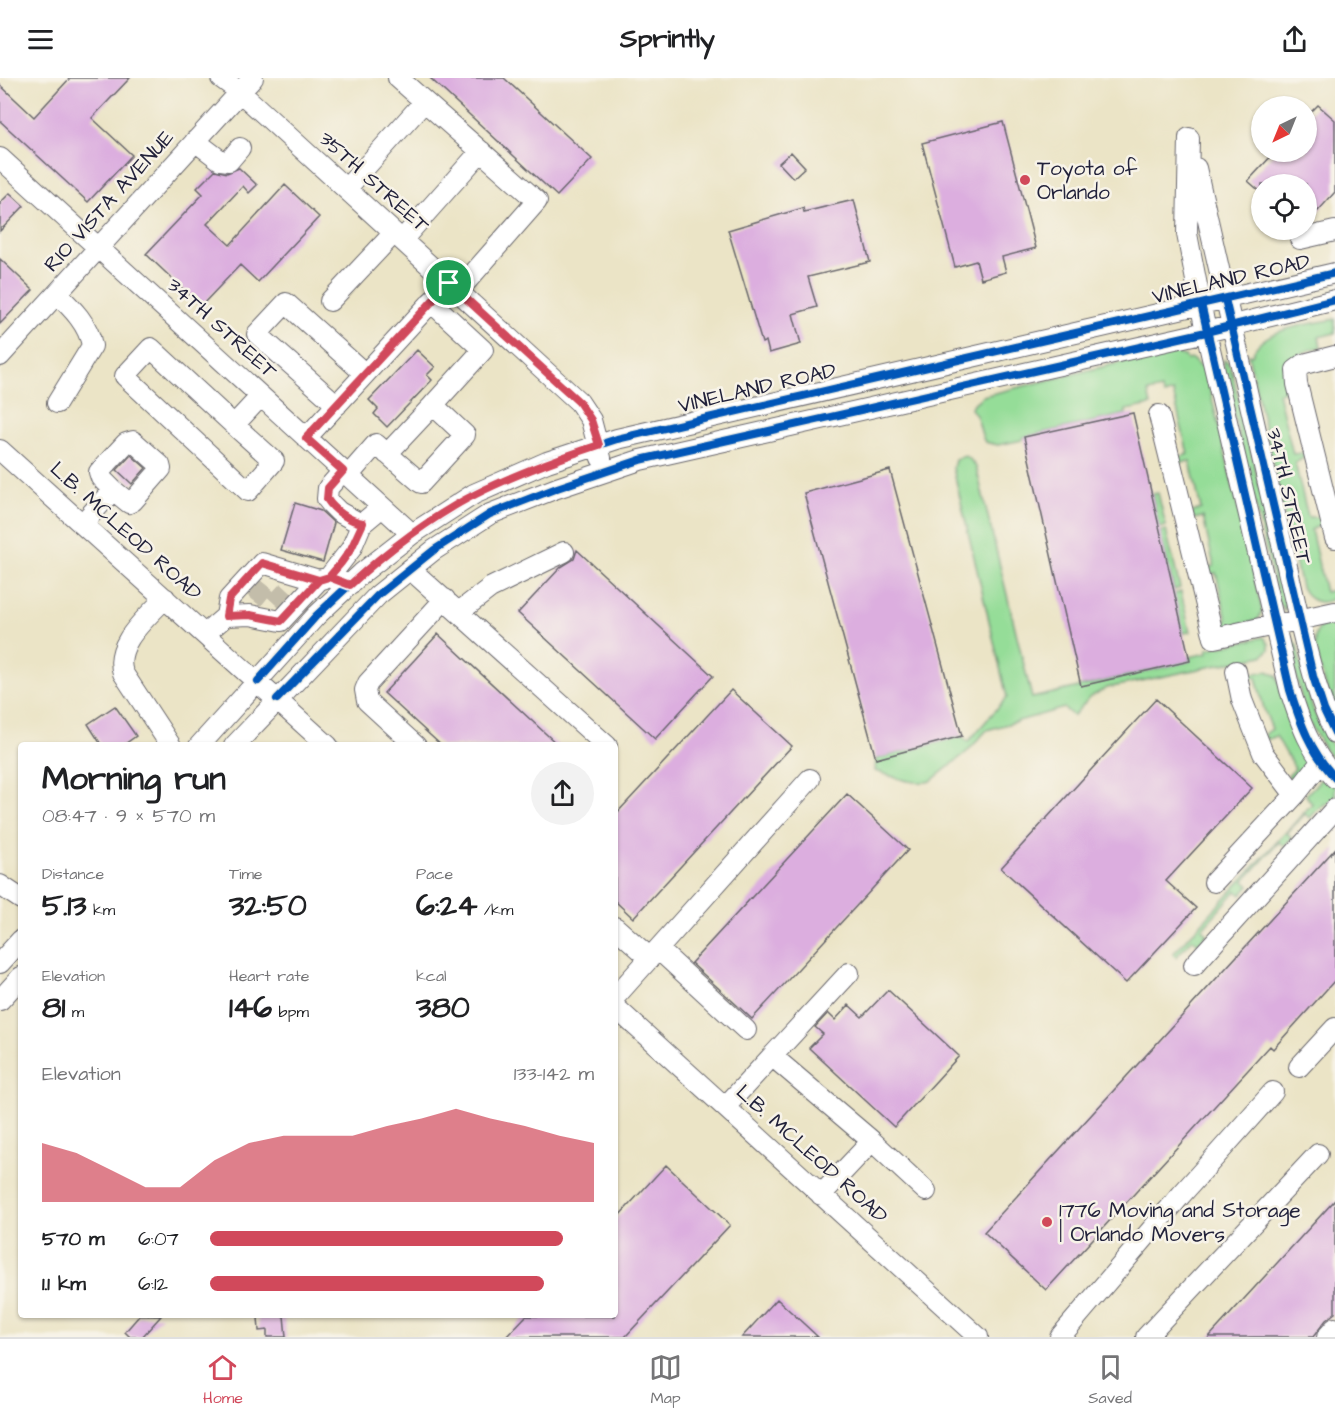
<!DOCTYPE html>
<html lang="en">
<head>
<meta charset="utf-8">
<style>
  :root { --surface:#fff; --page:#f2f2f2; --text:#202124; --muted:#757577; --line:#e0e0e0; --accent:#d1495b }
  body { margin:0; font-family:"Architects Daughter",sans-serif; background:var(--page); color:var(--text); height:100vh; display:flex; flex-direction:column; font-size:22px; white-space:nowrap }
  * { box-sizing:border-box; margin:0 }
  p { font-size:20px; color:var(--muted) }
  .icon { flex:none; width:33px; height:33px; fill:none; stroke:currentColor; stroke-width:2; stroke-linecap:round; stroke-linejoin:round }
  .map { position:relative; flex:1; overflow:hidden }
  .drawer { position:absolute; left:18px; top:664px; width:600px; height:576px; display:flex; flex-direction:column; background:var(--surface); border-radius:6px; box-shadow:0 2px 4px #0004 }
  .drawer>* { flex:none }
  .needle { width:39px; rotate:223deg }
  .buttons { position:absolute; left:1251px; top:18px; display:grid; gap:12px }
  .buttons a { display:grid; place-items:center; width:66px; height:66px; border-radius:50%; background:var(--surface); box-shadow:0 2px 4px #0004; font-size:30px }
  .pin { position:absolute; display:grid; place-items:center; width:51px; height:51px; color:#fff; margin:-26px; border:3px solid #fff; border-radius:50%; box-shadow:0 2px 6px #0007 }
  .round { display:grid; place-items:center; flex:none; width:63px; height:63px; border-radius:32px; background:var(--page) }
  .summary { display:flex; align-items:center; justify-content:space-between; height:102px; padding:0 24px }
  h1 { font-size:33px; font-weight:700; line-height:45px }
  .figures { display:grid; grid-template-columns:repeat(3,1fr); gap:9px; height:102px; padding:6px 24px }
  .figures div { display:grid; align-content:center }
  .figures b { font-size:30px; font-weight:700 }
  .figures small { font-size:16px; font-weight:400 }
  .figures p { font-size:16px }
  .chart { height:168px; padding:12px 24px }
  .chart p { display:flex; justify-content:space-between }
  .chart svg { width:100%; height:108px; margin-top:6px; fill:var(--accent); opacity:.7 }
  ul { padding:0 24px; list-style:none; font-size:20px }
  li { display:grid; grid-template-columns:96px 72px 1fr; align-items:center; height:45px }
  li i { height:15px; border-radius:8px; background:var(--accent) }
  header { display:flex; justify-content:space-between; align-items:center; height:78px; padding:0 24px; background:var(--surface); font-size:27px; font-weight:700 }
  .menu { display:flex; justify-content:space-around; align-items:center; height:84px; border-top:2px solid var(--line); background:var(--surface); font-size:16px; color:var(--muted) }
  .menu a { display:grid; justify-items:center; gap:3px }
  .menu .current { color:var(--accent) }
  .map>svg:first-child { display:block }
  .green { fill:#95dd98; stroke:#5c806a; stroke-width:1.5 }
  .building { fill:#dcaedf }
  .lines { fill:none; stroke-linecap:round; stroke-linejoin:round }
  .minor-tunnel { stroke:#c3bdaa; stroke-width:20; stroke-dasharray:20 10; stroke-linecap:butt }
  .minor-casing { stroke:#68666c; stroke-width:22 }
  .minor { stroke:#fff; stroke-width:20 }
  .cycleway-casing { stroke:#f7f3e8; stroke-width:11 }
  .cycleway { stroke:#0057b8; stroke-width:8 }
  .route-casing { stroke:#fff; stroke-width:12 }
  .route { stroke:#d1495b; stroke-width:8 }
  .poi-dot { fill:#d1495b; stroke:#f7f3e8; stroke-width:2 }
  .labels { text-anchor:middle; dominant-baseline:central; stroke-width:5; stroke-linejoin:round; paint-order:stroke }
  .poi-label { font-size:21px; fill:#22223b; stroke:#f7f3e8; text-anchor:start }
  .street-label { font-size:21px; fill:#22223b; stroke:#f7f3e8 }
</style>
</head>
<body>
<header><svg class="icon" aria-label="menu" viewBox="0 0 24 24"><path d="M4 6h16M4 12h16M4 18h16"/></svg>Sprintly<svg class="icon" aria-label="share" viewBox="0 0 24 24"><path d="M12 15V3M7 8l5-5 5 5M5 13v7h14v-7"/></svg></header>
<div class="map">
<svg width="1335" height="1259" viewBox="0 0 1335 1259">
  <rect width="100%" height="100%" fill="#f7f3e8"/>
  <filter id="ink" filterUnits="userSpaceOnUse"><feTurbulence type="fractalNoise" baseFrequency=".0167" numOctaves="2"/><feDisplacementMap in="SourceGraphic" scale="12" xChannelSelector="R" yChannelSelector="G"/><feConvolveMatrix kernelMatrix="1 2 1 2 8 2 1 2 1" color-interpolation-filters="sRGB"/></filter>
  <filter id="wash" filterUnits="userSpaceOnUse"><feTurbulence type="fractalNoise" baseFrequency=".008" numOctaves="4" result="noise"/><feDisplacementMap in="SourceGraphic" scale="24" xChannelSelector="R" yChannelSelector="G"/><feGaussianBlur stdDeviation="1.35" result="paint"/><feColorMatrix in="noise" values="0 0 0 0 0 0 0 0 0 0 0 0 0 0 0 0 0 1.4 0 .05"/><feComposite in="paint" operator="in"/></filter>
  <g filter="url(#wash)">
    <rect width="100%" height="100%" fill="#ebe4c6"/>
    <path class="green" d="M1335,241V255L1319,259L1321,269C1297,273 1283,287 1288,312L1278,315L1293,376L1303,375L1305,379L1295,385L1308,439H1320L1323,446L1311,452L1325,514L1335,512V519C1322,529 1308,523 1301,509L1248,276L1252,277C1262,249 1310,247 1335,241Z
      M1172,272H1178L1180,277L1185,278L1187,282L1192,281L1200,289L1204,288L1205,291L1262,532L1258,542L1222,550L1219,546L1227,542L1216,495L1206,497V490L1214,488L1203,439L1193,441L1192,434L1201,431L1190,383L1180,385L1178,380L1188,376L1173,314L1164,317L1161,311L1148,314L1151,327L1126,332V336L1024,359L1022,362L998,367L985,364C979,354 980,338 971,331L972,327L983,318Z
      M1224,282L1228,284L1233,298L1286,521L1285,532L1279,526L1224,294Z
      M964,378L969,380L976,389L1032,620L1190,583L1189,579L1208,575L1207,571L1264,559L1269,566V572L1262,578L1107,610L1090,619L1073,638L1064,630L987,652L968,673L931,703C914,708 893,698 875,693L876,681L962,658L968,664L1007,619L953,390L955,382Z
      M1158,415L1166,448L1159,450L1152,416Z
      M1166,452L1180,510L1174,512L1160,454Z
      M1181,514L1190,554L1184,555L1174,516Z
      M1335,542V632L1331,624C1327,612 1313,570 1315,560C1317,549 1325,545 1335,542Z
      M1290,558L1297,567C1302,590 1306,614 1315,636C1322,655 1335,663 1335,683L1326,673L1307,641L1288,566Z
      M1267,593L1277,598L1290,645L1308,678L1309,686L1293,703L1288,698L1295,691L1276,658L1266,662L1265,656L1272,651L1264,631L1256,599L1247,601L1245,597Z
      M1328,701L1335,708V720L1320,729L1310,740L1305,736L1287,755L1292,760L1284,768L1279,764L1244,803L1249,808L1241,817L1236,813L1202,851L1207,856L1198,866L1193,861L1176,879L1173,876L1312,726L1306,717L1320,702Z"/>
    <g id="blocks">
      <path class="building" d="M70,0H130L92,40L132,77L88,124L0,43V7L34,39Z
        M430,0H504L592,81L557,118Z
        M1318,27L1335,42V114L1318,133L1306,122V106H1262V115L1248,103L1275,74H1306V39Z
        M1003,44L1036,170L1002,179L1006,194L981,201L976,183L955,189L922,65Z
        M791,74L805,89L793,100L779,85Z
        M239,90L257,107L249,115L243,108L207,146L230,167L285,107L319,139L258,204L240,187L201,228L146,176L203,116L197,110L215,92L227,95Z
        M10,115L24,128L0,153V125Z
        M854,122L870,184L808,199L817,229L793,236L801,266L769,275L766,263L762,265L728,152L803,130L804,134Z
        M0,181L33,212L0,246Z
        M417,272L435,289L427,297L432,302L387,349L374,336L378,331L369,322Z
        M1133,335L1190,583L1081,608L1024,359Z
        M131,377L146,390L132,406L117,392Z
        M890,392L962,658L876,681L804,415Z
        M295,425L321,433L334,445L323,484L281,472Z
        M577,472L713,598L655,661L518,535L561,489L574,481Z
        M438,556L559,668H442L384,615Z
        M731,612L792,668L633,840L615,823V737Z
        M1156,621L1252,710L1166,803L1196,830L1126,905L1001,790Z
        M115,628L136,658L122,668H102L88,646Z
        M847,716L908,772L752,941L691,885Z
        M1335,771V902L1273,971L1270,968L1046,1212L984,1154Z
        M888,912L959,978L894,1049L809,970L823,956L815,949L828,935L835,942L849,927L862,939Z
        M666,1087L730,1147L625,1259H506L526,1238H615V1142Z
        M1335,1122V1235L1326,1242L1313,1259H1209Z
        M777,1221L818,1259H742Z
        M139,1238H161L142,1259H130L125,1254Z
        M274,1238H284L286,1259H267V1252L259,1253L258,1239Z"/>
    </g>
  </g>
  <g filter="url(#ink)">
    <use href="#blocks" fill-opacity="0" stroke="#68666c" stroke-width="1.5"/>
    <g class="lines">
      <path class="minor-tunnel" d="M253,522L266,506
        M275,526L288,512"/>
      <g class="minor-casing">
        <path id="minor" d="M221,0L240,14L579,324L591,342L601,380
          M398,0L537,123L458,213
          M1189,60L1187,156L1206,254L1290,612C1301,647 1310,672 1335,700
          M195,63L220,82L229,83L240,70
          M0,80L412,456
          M1196,90L1299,541C1309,580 1317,619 1335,655
          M346,111L424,24
          M1300,161L1335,153
          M402,162L481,73
          M57,216C72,230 89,247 92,268L57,325
          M330,223L394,155
          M431,224L483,272L433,327
          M0,278L253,0
          M1335,278L1304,286L1296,292L1297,306L1335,460
          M337,327L257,256L286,225L365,296
          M1159,337L1214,560L1335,534
          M234,347L274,383L248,413L125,298L151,270L234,347L261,318
          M306,360L449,205
          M0,372L328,668
          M343,393L328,410L327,421L331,426L339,434L359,445L364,444L382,429
          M348,398L376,366L421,405L465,357L433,327L387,376
          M82,446L113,412L129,425L133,423L161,391L160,387L133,363L126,365L99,394L101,400L113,412
          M410,491L607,668
          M329,499L351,471L362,445
          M165,520C147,540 113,566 123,595L171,668
          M459,534L490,510L564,474
          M226,538L229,521L262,485L319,502
          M205,556L226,538L250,537L281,543L319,502L329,499L350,507
          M1236,593L1242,622L1263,675L1295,717L1321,684
          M199,668L316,538L362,495L412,456L474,416L547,384L617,361L1335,195
          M234,668L378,517L434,472L490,436L557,410L640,382L1206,254L1335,222
          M416,668L367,623L365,612L368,605L445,521
          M1214,804L1295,717
          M0,807L21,821
          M615,849L650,880
          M658,871L746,952
          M0,885L21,862
          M1194,887L1335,731
          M615,919L810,701
          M0,922L21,899
          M615,929L978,1259
          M772,978L872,1063L821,1117
          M1299,989L1335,950
          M725,1029L849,895
          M872,1063L926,1113
          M1060,1259L1181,1117L1273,1014
          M1146,1259L1318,1076
          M1327,1259L1335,1250"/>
      </g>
      <use href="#minor" class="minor"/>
      <g class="cycleway-casing">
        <path id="cycleway" d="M1225,221L1313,598L1324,632L1335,655
          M1201,226L1290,612C1301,647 1310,672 1335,700
          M258,603L316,538L362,495L412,456L474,416L547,384L617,361L1335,195
          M277,621L378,517L434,472L490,436L557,410L640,382L1206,254L1335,222"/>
      </g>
      <use href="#cycleway" class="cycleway"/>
    </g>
  </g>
  <g class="lines" filter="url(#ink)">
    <g class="route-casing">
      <path id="route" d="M449,205L306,360L343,393L328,410L327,421C334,432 349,443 363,445L351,471L341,485L329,499L319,502L281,543L250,537L226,538L229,521L262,485L319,502L329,499L350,507C384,475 434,437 476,416C515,396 557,381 599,367L591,342L579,324L449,205"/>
    </g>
    <use href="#route" class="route"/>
  </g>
  <g class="poi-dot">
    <circle cx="1025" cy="102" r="6"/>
    <circle cx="1047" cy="1144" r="6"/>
  </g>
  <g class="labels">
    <g class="poi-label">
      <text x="1037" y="90">Toyota of<tspan x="1037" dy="24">Orlando</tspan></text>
      <text x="1059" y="1132">1776 Moving and Storage<tspan x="1059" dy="24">| Orlando Movers</tspan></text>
    </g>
    <g class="street-label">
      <text transform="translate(374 104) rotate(42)">35TH STREET</text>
      <text transform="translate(109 123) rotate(-48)">RIO VISTA AVENUE</text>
      <text transform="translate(1231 201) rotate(-13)">VINELAND ROAD</text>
      <text transform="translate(222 250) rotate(42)">34TH STREET</text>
      <text transform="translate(757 310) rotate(-13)">VINELAND ROAD</text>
      <text transform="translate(1289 418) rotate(77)">34TH STREET</text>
      <text transform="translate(126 453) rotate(42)">L.B. MCLEOD ROAD</text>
      <text transform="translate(812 1076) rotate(42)">L.B. MCLEOD ROAD</text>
    </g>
  </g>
</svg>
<div class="buttons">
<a><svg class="needle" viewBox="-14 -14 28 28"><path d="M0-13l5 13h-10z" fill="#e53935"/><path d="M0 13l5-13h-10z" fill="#757577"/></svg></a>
<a><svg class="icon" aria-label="locate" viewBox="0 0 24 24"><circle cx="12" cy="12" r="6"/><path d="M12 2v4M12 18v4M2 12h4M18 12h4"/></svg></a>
</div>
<div class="pin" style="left:449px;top:205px;background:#1e9e55"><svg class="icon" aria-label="arrive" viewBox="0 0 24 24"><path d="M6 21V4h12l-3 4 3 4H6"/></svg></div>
<section class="drawer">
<div class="summary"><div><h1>Morning run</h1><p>08:47 · 9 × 570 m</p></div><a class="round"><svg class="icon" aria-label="share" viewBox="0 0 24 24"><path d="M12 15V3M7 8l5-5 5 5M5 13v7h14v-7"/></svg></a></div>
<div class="figures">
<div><p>Distance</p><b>5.13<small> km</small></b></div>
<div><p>Time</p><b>32:50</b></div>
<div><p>Pace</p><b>6:24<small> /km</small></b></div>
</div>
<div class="figures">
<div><p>Elevation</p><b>81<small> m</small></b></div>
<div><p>Heart rate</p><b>146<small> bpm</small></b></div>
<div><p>kcal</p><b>380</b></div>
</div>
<div class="chart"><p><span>Elevation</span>133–142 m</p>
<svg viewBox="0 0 160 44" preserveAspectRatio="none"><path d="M0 44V20L10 24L20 31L30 38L40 38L50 27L60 20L70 17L80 17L90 17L100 13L110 10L120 6L130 10L140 13L150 17L160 20V44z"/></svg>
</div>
<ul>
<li><b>570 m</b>6:07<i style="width:92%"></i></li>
<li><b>1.1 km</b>6:12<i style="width:87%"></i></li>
</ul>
</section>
</div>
<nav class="menu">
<a class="current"><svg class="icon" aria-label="home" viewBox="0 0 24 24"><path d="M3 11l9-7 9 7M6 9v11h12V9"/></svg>Home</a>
<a><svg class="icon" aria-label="map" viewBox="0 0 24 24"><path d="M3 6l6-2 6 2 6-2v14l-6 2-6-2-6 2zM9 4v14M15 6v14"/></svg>Map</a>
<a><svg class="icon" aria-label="saved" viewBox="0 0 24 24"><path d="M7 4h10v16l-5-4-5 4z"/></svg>Saved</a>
</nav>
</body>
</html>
